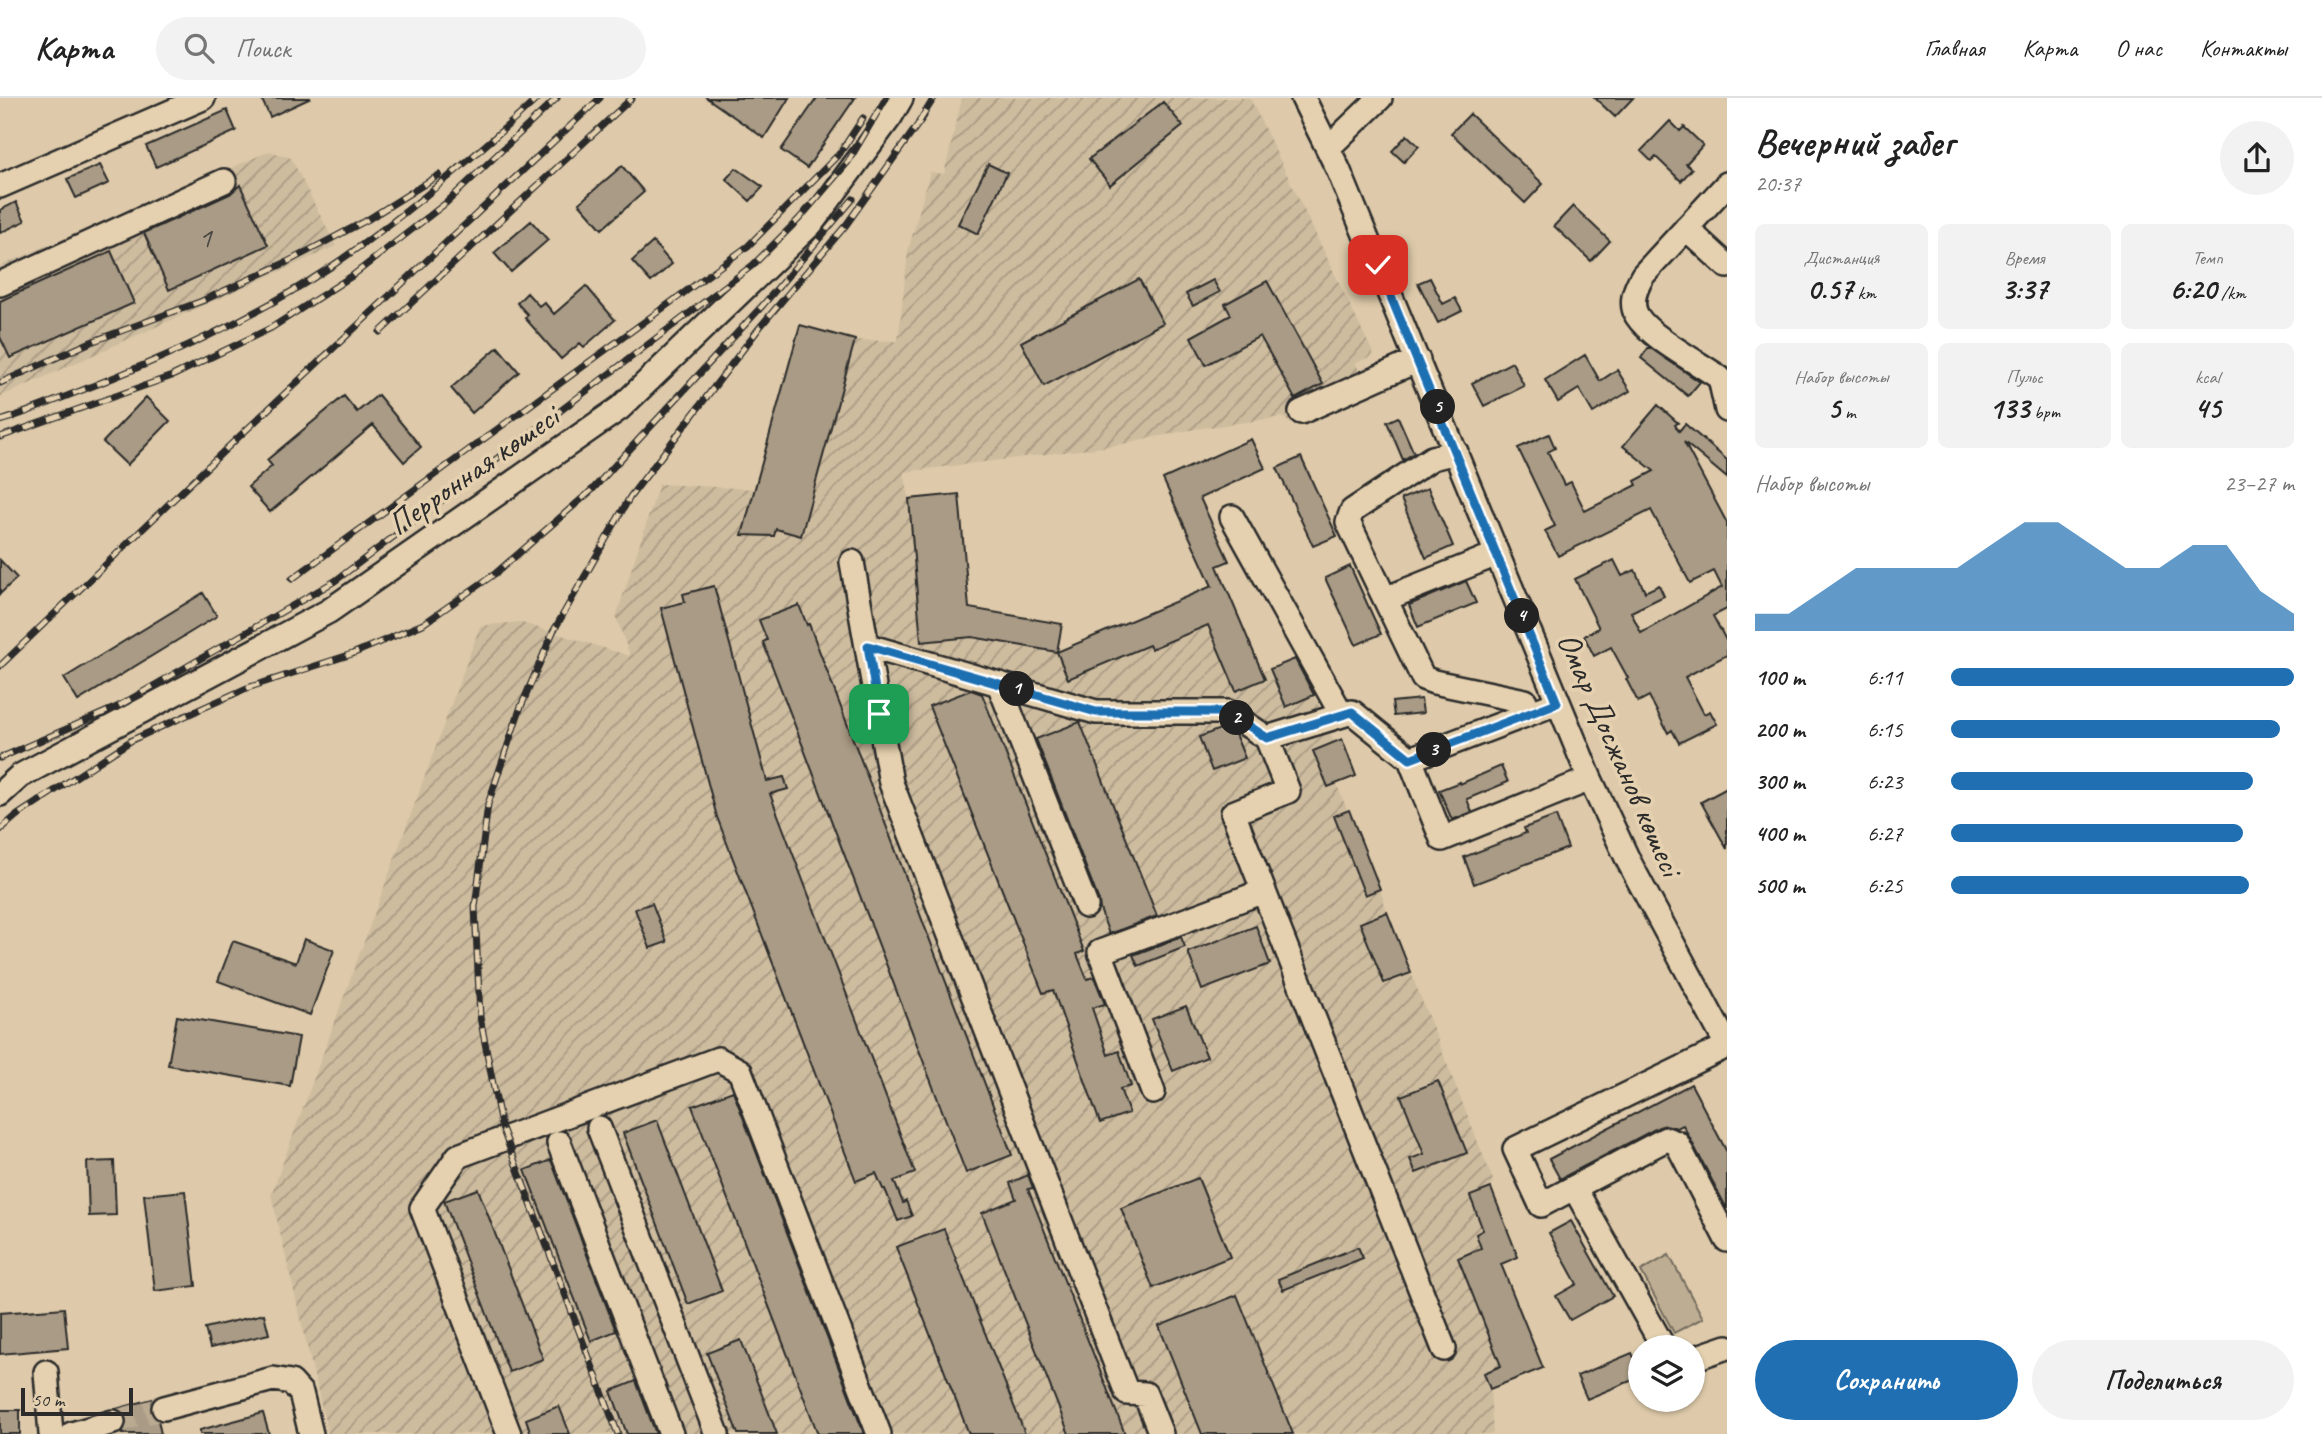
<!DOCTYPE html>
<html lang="ru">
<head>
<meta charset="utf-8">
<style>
  :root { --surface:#fff; --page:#f2f2f2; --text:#222; --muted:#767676; --line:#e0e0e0; --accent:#1f6fb2 }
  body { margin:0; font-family:Caveat,sans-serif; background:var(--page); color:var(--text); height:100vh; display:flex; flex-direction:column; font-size:26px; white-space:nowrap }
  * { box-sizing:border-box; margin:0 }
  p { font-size:23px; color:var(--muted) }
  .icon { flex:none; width:38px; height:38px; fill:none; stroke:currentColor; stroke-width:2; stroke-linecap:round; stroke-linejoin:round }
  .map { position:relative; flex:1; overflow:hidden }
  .details { display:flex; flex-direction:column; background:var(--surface); width:595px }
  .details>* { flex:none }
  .fabs { position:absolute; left:1628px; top:1237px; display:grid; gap:14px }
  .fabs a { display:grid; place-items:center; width:77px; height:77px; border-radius:50%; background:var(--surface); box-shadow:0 2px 5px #0004; font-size:35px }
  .scale { position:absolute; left:21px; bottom:18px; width:112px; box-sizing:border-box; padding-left:7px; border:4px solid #2b2b2b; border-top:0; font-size:19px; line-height:24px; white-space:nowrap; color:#2b2b2b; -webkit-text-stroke:5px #e5d1af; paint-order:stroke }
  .pin { position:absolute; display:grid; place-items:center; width:60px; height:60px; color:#fff; margin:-30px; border-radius:14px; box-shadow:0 4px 10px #0006 }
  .km { position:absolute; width:35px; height:35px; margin:-18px; border-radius:50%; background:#222; color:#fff; font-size:19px; line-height:35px; text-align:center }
  .round { display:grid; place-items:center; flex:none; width:74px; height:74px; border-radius:37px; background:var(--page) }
  .head { display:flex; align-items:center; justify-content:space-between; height:119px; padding:0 28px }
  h1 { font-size:38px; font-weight:800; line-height:52px }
  .figures { display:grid; grid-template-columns:repeat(3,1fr); gap:10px; height:119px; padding:7px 28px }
  .figures div { display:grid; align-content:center; border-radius:10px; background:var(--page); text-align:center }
  .figures b { font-size:30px; font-weight:800 }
  .figures small { font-size:19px; font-weight:400 }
  .figures p { font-size:19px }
  .chart { height:196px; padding:14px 28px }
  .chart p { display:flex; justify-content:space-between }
  .chart svg { width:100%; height:126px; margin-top:7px; fill:var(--accent); opacity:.7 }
  .button { display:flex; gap:14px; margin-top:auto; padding:14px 28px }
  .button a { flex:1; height:80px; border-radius:42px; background:var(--accent); color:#fff; font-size:28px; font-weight:800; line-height:80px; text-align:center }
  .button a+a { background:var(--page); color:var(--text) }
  ul { padding:0 28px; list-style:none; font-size:23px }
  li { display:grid; grid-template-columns:112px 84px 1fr; align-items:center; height:52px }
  li i { height:18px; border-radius:9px; background:var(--accent) }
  header { display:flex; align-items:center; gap:42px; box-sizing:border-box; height:98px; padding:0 35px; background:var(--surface); border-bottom:2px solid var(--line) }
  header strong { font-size:33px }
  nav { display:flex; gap:38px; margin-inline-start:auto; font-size:24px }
  .search { width:490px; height:63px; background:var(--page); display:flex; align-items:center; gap:18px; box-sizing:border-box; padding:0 24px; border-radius:38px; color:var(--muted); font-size:26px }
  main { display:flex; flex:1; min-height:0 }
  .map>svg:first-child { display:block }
  .industrial { fill:url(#industrial-furrows) }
  .pitch { fill:#bdad92; stroke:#746c5e; stroke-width:2 }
  .building { fill:#a99b85; stroke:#2b2b2b; stroke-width:2 }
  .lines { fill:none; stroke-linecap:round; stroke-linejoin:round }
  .minor-tunnel { stroke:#baaa91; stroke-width:23; stroke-dasharray:23 11; stroke-linecap:butt }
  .minor-casing { stroke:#2b2b2b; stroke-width:28 }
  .minor { stroke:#e5d1af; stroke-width:23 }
  .rail-casing { stroke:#2b2b2b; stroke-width:7 }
  .rail { stroke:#e5d1af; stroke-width:4.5; stroke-dasharray:13; stroke-linecap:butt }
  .route-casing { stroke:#fff; stroke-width:14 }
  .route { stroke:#1f6fb2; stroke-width:9 }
  .labels { text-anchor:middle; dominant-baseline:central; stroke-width:7; stroke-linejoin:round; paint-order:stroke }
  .number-label { font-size:30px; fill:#4a4742 }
  .street-label { font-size:33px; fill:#2b2b2b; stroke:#e5d1af }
</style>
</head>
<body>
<header>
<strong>Карта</strong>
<div class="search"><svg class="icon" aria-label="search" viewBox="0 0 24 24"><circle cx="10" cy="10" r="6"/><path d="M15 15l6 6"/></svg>Поиск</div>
<nav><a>Главная</a><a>Карта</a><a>О нас</a><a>Контакты</a></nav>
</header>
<main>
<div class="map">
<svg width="1727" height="1336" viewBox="0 0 1727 1336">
  <defs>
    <pattern id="industrial-furrows" width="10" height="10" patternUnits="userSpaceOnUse" patternTransform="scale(1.75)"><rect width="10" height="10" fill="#cebc9f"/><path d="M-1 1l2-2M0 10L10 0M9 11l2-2" fill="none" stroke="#a79982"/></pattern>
  </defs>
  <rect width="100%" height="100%" fill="#decaaa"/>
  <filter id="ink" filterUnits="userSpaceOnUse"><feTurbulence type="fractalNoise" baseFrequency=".0143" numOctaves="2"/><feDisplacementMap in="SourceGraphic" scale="14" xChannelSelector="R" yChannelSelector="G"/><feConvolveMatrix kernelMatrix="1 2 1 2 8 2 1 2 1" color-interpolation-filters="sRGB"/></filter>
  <g filter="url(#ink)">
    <path class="industrial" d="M962,0H1250L1374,257L1356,265L1367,294L1291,326L1283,319L1195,331L1112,348L904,374L909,400L959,396L969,510L1062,526L1057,553L1223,483L1262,574L1298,559L1334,644L1342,641L1356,678L1337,687L1380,791L1387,814L1493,1082L1491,1090L1518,1159L1501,1166L1543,1270L1490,1291L1493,1336H328L271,1097L480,528L519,524L630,558L616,519L659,386L755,391L800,227L855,242L898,243L908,153L930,74L944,76Z
      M269,53L291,60L336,148L0,299V168L111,120L125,118Z"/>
    <path class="pitch" d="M1669,1157L1703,1220L1674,1235L1641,1173Z"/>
    <path class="building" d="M261,0H311L270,19Z
      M707,0H789L764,40Z
      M817,0H855L807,70L781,52Z
      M1595,0H1633L1615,19Z
      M1163,4L1183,28L1110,87L1089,61Z
      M227,12L236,33L156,69L146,48Z
      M1470,16L1543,86L1525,105L1451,35Z
      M1670,23L1680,33L1684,29L1703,47L1686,66L1692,71L1681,83L1656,59L1651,63L1641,53Z
      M1407,37L1419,48L1404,64L1392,53Z
      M988,66L1007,75L978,136L958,126Z
      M100,67L109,85L76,100L67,81Z
      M622,68L644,94L602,131L579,105Z
      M736,70L763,89L750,103L726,81Z
      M240,87L268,147L169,192L144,135L230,96Z
      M16,104L25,123L0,135V112Z
      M1573,108L1610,143L1591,163L1554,128Z
      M531,123L548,142L511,174L494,155Z
      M653,144L672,166L651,184L632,163Z
      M111,153L134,205L10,260L0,239V203Z
      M1430,180L1443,206L1455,200L1462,213L1438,225L1418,185Z
      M1139,181L1163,225L1044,288L1021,244Z
      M1213,182L1220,194L1193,208L1186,196Z
      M1267,183L1323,286L1295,301L1260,238L1206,267L1191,239L1231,217L1225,206Z
      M586,188L615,222L584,249L580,245L561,261L525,220L528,217L517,205L527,195L539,208L544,204L554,216Z
      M800,227L855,242L801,438L776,431L774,438L742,437Z
      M498,249L519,274L472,315L451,290Z
      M1649,249L1700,284L1688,298L1641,260Z
      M1585,257L1600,283L1617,272L1630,293L1593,315L1579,291L1558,304L1545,282Z
      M1512,264L1524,288L1484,308L1472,285Z
      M378,297L421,349L404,364L373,327L270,414L248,389L272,368L267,362L344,298L357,314Z
      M146,299L170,323L127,367L103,344Z
      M1658,307L1678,325L1675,327L1679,333L1685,326L1727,362V380L1684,344L1727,425V511L1713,518L1727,544V557L1685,579L1704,616L1710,613L1717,626L1679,645L1672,632L1668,635L1649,598L1638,604L1626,581L1628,580L1611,549L1594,558L1584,538L1599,530L1575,481L1614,462L1622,478L1635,472L1645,494L1659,487L1664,498L1631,514L1641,535L1722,489L1714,473L1690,485L1651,412L1558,458L1545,433L1555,428L1518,350L1549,336L1555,350L1548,354L1564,387L1571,384L1585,413L1637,387L1635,383L1654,373L1623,348Z
      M1398,319L1414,355L1403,362L1387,324Z
      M1251,341L1265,370L1200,400L1229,463L1217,468L1265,581L1236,593L1208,527L1151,551L1149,547L1068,581L1057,554L1212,488L1163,381Z
      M1301,359L1337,438L1313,448L1277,370Z
      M1428,390L1453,448L1426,460L1401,401Z
      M959,396L969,510L1062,526L1057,554L972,539L921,544L909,401Z
      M0,462L17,480L0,496Z
      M1350,468L1381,536L1356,547L1325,480Z
      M1466,483L1476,505L1418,529L1409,507Z
      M714,488L767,683L784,679L788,691L770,696L915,1075L894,1083L903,1105L906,1103L912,1118L898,1123L885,1091H883L876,1075L856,1083L717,719L661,510L685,504L683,496Z
      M203,495L217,518L78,603L64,580Z
      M799,507L807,527L809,526L1012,1057L966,1075L763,544L767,542L759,522Z
      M1295,561L1314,597L1286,609L1270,571Z
      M971,592L982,596L1084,853L1077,856L1087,881L1094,879L1105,906L1092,910L1108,957L1119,953L1131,988L1120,991L1129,1015L1100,1025L1053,892L1043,895L929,608Z
      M1421,601L1423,615L1394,618L1392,604Z
      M1080,624L1157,818L1109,836L1100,811L1099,803L1036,641Z
      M1225,629L1235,636L1245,660L1212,673L1199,639Z
      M1342,641L1356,678L1328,689L1313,653Z
      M1501,668L1508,684L1467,701L1472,714L1452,722L1439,692L1460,684V686Z
      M1727,690V751L1701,704Z
      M1349,712L1380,791L1365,797L1334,718Z
      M1556,718L1568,750L1474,786L1464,759L1526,735L1524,730Z
      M652,805L667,844L650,850L635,811Z
      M1387,814L1411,875L1384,885L1360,825Z
      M1256,828L1270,866L1202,892L1188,854Z
      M1181,839L1185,849L1138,868L1133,857Z
      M304,841L334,852L310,917L218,883L233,843L296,865Z
      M1186,908L1207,959L1173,973L1152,921Z
      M177,918L299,939L290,988L168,967Z
      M1438,983L1467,1055L1416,1075L1410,1061L1424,1056L1401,998Z
      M1691,986L1727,1054V1111L1683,1027L1677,1030L1666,1027L1659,1029L1560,1081L1549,1061Z
      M733,993L864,1336H818L692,1008Z
      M657,1022L722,1193L688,1206L623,1035Z
      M551,1062L616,1233L591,1243L525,1072Z
      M114,1063L116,1117L89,1118L87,1064Z
      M1028,1077L1033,1090L1028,1091L1125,1336H1069L982,1115L1016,1101L1010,1085Z
      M1198,1080L1230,1159L1153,1190L1121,1110Z
      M1491,1090L1518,1159L1501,1166L1543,1270L1490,1291L1484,1275L1501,1268L1458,1160L1481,1150L1476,1136L1483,1132L1470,1098Z
      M478,1091L543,1261L509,1274L444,1103Z
      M185,1093L196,1188L155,1193L144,1097Z
      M1571,1123L1613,1198L1570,1222L1556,1198L1577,1186L1549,1135Z
      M944,1131L1025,1336H969L896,1149Z
      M1358,1149L1363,1160L1283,1192L1278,1181Z
      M1237,1197L1293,1336H1202L1159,1228Z
      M64,1210L68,1250L0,1256V1215Z
      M264,1216L269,1236L210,1250L205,1230Z
      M741,1242L777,1336H738L707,1255Z
      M1632,1255L1640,1273V1279L1587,1301L1577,1278Z
      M636,1283L656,1336H627L611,1293Z
      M152,1301L151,1314L158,1322L161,1336H122L126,1328L127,1321L123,1314L116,1311Z
      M559,1308L570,1336H531L526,1321Z
      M0,1312H20V1336H0Z
      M263,1315L269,1336H200V1332Z"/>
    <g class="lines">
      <path class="minor-tunnel" d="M113,1324L164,1310"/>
      <g class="minor-casing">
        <path id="minor" d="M1303,0L1338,71L1590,681L1629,764L1727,947
          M1329,49L1380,0
          M1727,86L1643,177C1636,189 1629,204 1637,218C1650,239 1699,265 1720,280L1727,312
          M0,88L203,0
          M1686,130L1727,168
          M0,186L224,83
          M1301,314L1418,262
          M1456,354L1432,360L1352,413L1348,424L1423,580L1434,584L1525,603
          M1232,419L1342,617
          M852,464L891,685L1127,1295L1145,1296L1161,1336
          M1385,501L1497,456
          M868,548L1096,614H1228L1267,640L1352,614L1410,661L1557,605
          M999,586L1086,808
          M1267,640L1288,693L1233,715L1444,1251
          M1410,661L1442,741L1590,681
          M0,696L20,678L329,513L620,310L811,126L890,19L901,0
          M1727,948L1515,1051L1541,1107L1666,1041L1677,1045L1727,1142
          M1153,994L1100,854L1264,793
          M599,1030L717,1336
          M559,1045L671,1336
          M1575,1091L1664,1250
          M1692,1261L1727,1249
          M46,1274L51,1336
          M164,1310L273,1281L291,1284L301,1295L311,1336
          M72,1336L113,1324
          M509,1336L422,1110L458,1058L718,961L740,973L879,1336"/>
      </g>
      <use href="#minor" class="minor"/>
      <g class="rail-casing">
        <path id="rail" d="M919,24L934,0
          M380,234L632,0
          M0,285L91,244L202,203L287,164L367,122L439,77
          M0,323C27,315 53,303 80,293C167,259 254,220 332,168C405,118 473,60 538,0
          M0,339L172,278L271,230L352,178L446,105L557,0
          M292,481L748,148L840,55L863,20
          M0,568L227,350L600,0
          M0,660L117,609L335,483L753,167L799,121L848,64L886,0
          M0,732L16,718L132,642L247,590L352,556L423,526L496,475L592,392L763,207L853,101
          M618,1336L501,1027L480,919L475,809L488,706L520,611L553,534L630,399L760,229L846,127L924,18"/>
      </g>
      <use href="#rail" class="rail"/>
    </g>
  </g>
  <g class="lines" filter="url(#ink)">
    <g class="route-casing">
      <path id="route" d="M879,616L868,548L1096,614H1228L1267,640L1352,614L1410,661L1557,605L1378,167"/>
    </g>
    <use href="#route" class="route"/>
  </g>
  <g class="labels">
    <g class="number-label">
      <text x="205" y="139">1</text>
    </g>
    <g class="street-label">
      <text transform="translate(473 372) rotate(-35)">Перронная көшесі</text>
      <text transform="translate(1620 656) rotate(66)">Омар Досжанов көшесі</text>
    </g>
  </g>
</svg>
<div class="fabs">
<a><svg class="icon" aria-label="layers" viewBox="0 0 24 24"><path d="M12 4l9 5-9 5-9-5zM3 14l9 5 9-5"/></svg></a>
</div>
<div class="scale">50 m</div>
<div class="pin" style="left:879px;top:616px;background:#1e9e55"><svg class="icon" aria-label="arrive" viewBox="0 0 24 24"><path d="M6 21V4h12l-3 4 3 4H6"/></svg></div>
<div class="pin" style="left:1378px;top:167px;background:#d93025"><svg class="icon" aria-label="check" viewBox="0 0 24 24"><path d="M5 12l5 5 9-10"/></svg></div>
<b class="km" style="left:1017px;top:591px">1</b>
<b class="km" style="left:1237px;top:620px">2</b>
<b class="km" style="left:1434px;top:652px">3</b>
<b class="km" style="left:1522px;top:518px">4</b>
<b class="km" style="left:1438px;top:309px">5</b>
</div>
<section class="details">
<div class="head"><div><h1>Вечерний забег</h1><p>20:37</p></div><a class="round"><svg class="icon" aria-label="share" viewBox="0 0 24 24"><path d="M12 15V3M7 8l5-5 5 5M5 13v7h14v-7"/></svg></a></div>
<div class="figures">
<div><p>Дистанция</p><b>0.57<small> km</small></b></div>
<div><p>Время</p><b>3:37</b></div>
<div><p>Темп</p><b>6:20<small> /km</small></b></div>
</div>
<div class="figures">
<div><p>Набор высоты</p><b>5<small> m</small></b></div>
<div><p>Пульс</p><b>133<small> bpm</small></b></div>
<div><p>kcal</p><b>45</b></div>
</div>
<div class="chart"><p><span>Набор высоты</span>23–27 m</p>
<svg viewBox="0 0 160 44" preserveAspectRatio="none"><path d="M0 44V38L10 38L20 30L30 22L40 22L50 22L60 22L70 14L80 6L90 6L100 14L110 22L120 22L130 14L140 14L150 30L160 38V44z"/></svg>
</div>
<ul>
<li><b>100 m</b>6:11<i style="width:100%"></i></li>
<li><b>200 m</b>6:15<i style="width:96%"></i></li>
<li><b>300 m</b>6:23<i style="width:88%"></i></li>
<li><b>400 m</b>6:27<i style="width:85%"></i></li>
<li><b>500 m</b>6:25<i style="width:87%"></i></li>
</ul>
<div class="button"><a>Сохранить</a><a>Поделиться</a></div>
</section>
</main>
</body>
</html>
